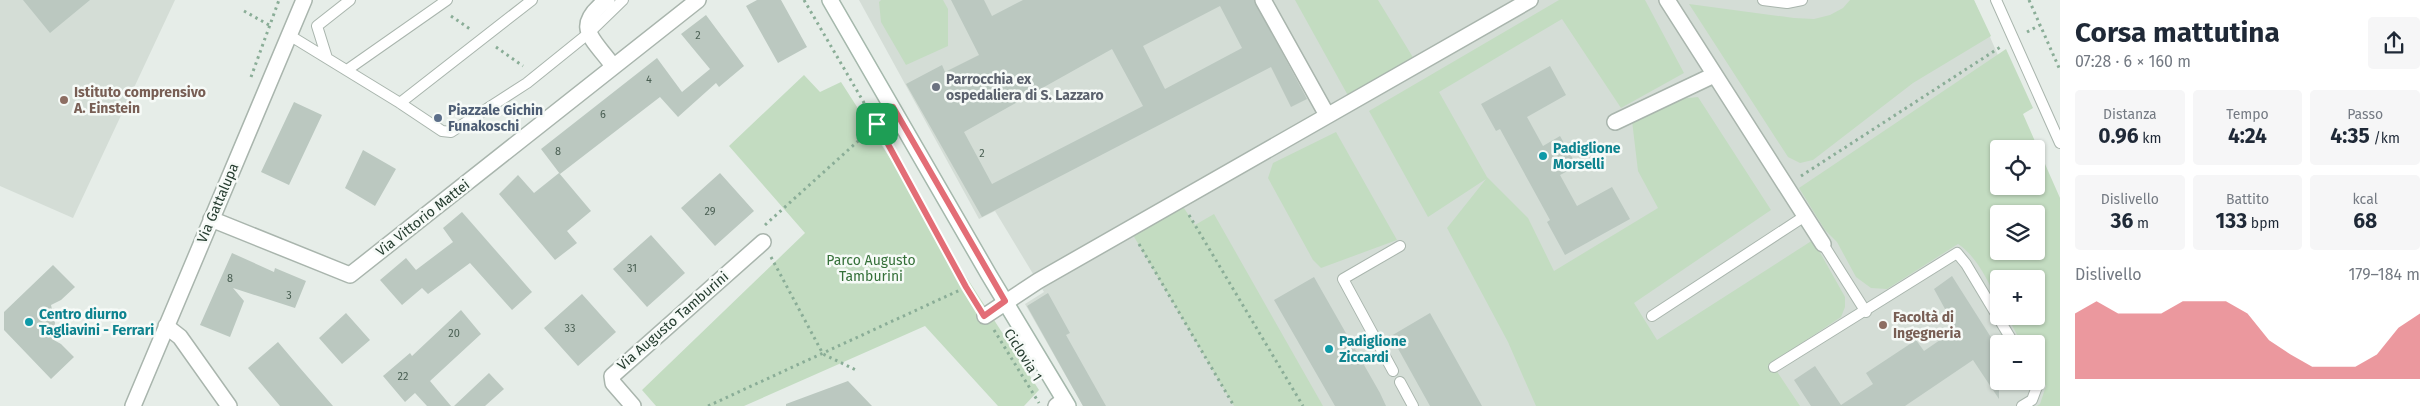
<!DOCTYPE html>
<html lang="it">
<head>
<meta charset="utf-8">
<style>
  :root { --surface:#fff; --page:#f6f6f7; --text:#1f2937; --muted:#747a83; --accent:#e36d76 }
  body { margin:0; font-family:"Fira Sans",sans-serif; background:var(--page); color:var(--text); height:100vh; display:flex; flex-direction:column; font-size:19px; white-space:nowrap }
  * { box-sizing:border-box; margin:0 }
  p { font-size:16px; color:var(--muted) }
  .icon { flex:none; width:28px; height:28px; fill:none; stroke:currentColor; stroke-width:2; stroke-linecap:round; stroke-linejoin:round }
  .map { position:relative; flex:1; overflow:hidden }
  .drawer { display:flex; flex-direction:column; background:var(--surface); width:375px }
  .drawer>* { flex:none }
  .buttons { position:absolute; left:1990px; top:140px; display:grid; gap:10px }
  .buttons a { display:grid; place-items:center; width:55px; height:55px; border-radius:5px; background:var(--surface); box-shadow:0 1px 4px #0004; font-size:25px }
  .pin { position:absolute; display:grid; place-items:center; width:42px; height:42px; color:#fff; margin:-21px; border-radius:10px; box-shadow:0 2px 8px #0006 }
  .round { display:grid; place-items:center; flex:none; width:52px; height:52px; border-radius:5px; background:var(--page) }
  .summary { display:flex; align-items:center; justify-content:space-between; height:85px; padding:0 15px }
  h1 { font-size:28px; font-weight:700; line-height:38px }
  .stats { display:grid; grid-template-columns:repeat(3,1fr); gap:8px; height:85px; padding:5px 15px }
  .stats div { display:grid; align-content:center; border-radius:5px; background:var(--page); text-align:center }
  .stats b { font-size:21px; font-weight:700 }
  .stats small { font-size:14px; font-weight:400 }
  .stats p { font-size:14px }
  .chart { height:140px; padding:10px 15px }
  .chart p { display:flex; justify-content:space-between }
  .chart svg { width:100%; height:90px; margin-top:5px; fill:var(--accent); opacity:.7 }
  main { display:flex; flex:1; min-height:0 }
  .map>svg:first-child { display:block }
  .built { fill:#d4ddd6; fill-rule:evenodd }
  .green { fill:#c3dcc1; fill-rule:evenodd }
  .building { fill:#bbc8c0; fill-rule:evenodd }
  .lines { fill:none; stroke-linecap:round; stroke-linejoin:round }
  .lane-casing { stroke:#a9b5ad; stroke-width:12 }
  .street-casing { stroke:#a9b5ad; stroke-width:18 }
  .secondary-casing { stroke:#a5b8ac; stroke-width:18 }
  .path { stroke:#8aad97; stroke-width:3; stroke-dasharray:2.5 4; stroke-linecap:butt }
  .lane { stroke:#fff; stroke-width:10 }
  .street { stroke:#fff; stroke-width:15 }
  .secondary { stroke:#fff; stroke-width:15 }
  .route-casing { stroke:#fff; stroke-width:10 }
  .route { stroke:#e36d76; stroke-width:6 }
  .worship-dot { fill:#6b7280; stroke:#f6faf7; stroke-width:2 }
  .education-dot { fill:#8d6e63; stroke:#f6faf7; stroke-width:2 }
  .service-dot { fill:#5c6f8a; stroke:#f6faf7; stroke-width:2 }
  .culture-dot { fill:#0f9aa8; stroke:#f6faf7; stroke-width:2 }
  .labels { text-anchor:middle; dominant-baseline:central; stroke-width:5; stroke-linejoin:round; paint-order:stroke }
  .number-label { font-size:11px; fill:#4b6054 }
  .worship-label { font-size:14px; font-weight:bold; fill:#5b616d; stroke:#f6faf7; text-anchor:start }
  .education-label { font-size:14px; font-weight:bold; fill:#785e54; stroke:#f6faf7; text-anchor:start }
  .service-label { font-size:14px; font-weight:bold; fill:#4e5e75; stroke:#f6faf7; text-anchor:start }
  .culture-label { font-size:14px; font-weight:bold; fill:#0d838f; stroke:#f6faf7; text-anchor:start }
  .street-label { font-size:14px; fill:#263d30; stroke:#f6faf7 }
  .park-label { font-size:14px; fill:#357039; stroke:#f6faf7 }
</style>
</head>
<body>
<main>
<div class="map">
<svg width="2060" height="406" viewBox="0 0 2060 406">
  <rect width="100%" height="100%" fill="#e6ede8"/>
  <path class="built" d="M0,0H175L73,218L0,186Z
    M859,0H1974L2023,113L1999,149V186H2036L2060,406H1083L1025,304L1044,292L995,211L979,219ZM1999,214H2036V251H1999ZM1999,279H2036V316H1999ZM1999,344H2036V381H1999Z"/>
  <path class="green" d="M881,0H943L948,9V46L906,65L881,22L879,2Z
    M1295,0H1378L1417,64L1351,101Z
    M1559,0H1645L1684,73L1621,108L1562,19L1439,92L1487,177L1528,218L1554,271L1658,208L1638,171L1630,104L1698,97L1771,210L1634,303L1657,340L1813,240L1845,297V307L1841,317L1767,366L1774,367L1800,406H1536L1508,342L1447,228L1486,179L1428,217L1369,111Z
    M1850,0H1974L1991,36L1913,83L1813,160L1800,163L1788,157L1689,4L1794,18L1814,19L1830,15L1843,8Z
    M2006,49L2033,108L2023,114L2060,198V406H2037L2040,404L2046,386L2036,369V344H2022L2007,316H2036V279H1999V302C1988,283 1978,257 1958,244L1887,289L1871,288L1856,277L1837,242L1825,230L1799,188ZM1999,149H2036V186H1999ZM1999,214H2036V251H1999Z
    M804,75L820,92L841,82L1039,390L1024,406H998L925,326L744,406H656L642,390L805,233L729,146Z
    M1336,132L1397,240L1321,268L1313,260L1268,178L1273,163Z
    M1182,205L1195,225L1214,214L1323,406H1234L1133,235Z"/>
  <path class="building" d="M23,0H90L50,33Z
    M757,0H781L807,47L778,63L746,6Z
    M951,0H984L992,16L1023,0H1254L1307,99L1291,107L1271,67L982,217L906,84L942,65L945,72L979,55ZM1220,6L1242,48L1165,89L1143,46ZM1112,49L1143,106L992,184L964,132Z
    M706,15L744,66L719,87L716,83L678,117L660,97L560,174L541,149L657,58L682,92L710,69L681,34Z
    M1550,66L1566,95L1527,117L1543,146L1560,136L1577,166L1560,175L1577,206L1612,187L1630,219L1565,255L1547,222L1550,220L1500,129L1496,131L1481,104Z
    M294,102L322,115L289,185L261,172Z
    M363,150L396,169L375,206L345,188Z
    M559,173L591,211L567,231L577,243L555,260L499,194L518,175L534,193Z
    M720,173L754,211L715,246L681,208Z
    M462,212L532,292L512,310L470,263L428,294L422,288L402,305L380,280L406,258L416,270L453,242L443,228Z
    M651,235L685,273L647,307L613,269Z
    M232,253L274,272L275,268L306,281L295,308L233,288L244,301L230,337L200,325Z
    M53,265L75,287L61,300L51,305L55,323L52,339L61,344L74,357L51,379L4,330V312Z
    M1952,276L1999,350V399L1973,360L1905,406H1811L1794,380L1815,366L1841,405L1873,384L1866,373L1916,340L1924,351L1956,329L1934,289Z
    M1314,277L1380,393L1386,406H1335L1274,300Z
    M1048,293L1070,333L1066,335L1106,406H1083L1027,306Z
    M582,294L616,332L578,366L544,328Z
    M461,310L481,334L430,381L451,406H427L415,393L405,402L383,376L410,353L412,356Z
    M346,313L370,340L342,364L319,338Z
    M1430,313L1482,406H1430L1391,336Z
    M278,342L300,368L333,406H280L248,368Z
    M489,373L504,389L485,406H454Z
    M848,381L872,406H786V404Z"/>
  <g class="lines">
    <g class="lane-casing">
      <path id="lane" d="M1763,0L1787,3L1802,0
        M1996,0L2060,143
        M289,35L400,103L442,131L451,132L527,83L589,33L623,0
        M327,58L317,26L350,0
        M347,70L447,0
        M400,103L532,0
        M1823,244L1866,312
        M1652,316L1805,216
        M1774,367L1957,253L1966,264L2014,344
        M1393,371L1343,279L1400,246
        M1400,382L1413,406
        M2022,406L2032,400L2038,384L2036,381"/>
    </g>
    <g class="street-casing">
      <path id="street" d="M607,0C571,27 593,38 613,66
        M1263,0L1327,115
        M1667,0L1823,244
        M1615,122L1714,75
        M211,219L350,275L698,0
        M985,316L1038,281L1530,0
        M166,326L180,337L229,406
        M133,406L304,0
        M633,406L613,383L612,376L763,242
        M1056,406L1064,400"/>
    </g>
    <g class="secondary-casing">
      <path id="secondary" d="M830,0L989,275L1068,406"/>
    </g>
    <path class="path" d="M804,0L877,125L975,301
      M2029,0L2060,70
      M244,11L269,25
      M451,16L470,29
      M2027,32L2040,25
      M496,47L523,66
      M251,77L279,0
      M1801,176L2002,46
      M1189,215L1303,406
      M765,225L877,124
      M1139,244L1234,406
      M771,257L823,354L858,371
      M994,330L1039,403
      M708,406L973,284"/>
    <use href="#lane" class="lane"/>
    <use href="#street" class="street"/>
    <use href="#secondary" class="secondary"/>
  </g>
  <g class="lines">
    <g class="route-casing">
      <path id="route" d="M893,107L1005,301L984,316L966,287L877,124Z"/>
    </g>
    <use href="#route" class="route"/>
  </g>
  <circle class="worship-dot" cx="936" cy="87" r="5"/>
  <g class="education-dot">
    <circle cx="64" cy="100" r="5"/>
    <circle cx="1883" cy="325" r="5"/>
  </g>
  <circle class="service-dot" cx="438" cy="118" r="5"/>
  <g class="culture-dot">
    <circle cx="1543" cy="156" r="5"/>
    <circle cx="29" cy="322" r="5"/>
    <circle cx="1329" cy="349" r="5"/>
  </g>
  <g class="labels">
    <g class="number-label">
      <text x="698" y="35">2</text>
      <text x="649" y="79">4</text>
      <text x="603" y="114">6</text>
      <text x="558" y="151">8</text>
      <text x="982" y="153">2</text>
      <text x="710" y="211">29</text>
      <text x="632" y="268">31</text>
      <text x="230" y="278">8</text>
      <text x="289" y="295">3</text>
      <text x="570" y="328">33</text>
      <text x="454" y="333">20</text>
      <text x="403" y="376">22</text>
    </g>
    <g class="worship-label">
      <text x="946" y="79">Parrocchia ex<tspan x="946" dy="16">ospedaliera di S. Lazzaro</tspan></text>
    </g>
    <g class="education-label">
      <text x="74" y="92">Istituto comprensivo<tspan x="74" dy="16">A. Einstein</tspan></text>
      <text x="1893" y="317">Facoltà di<tspan x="1893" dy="16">Ingegneria</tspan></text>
    </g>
    <g class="service-label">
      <text x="448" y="110">Piazzale Gichin<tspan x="448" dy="16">Funakoschi</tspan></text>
    </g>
    <g class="culture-label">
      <text x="1553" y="148">Padiglione<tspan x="1553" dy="16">Morselli</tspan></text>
      <text x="39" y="314">Centro diurno<tspan x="39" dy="16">Tagliavini - Ferrari</tspan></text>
      <text x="1339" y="341">Padiglione<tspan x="1339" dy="16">Ziccardi</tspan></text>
    </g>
    <g class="street-label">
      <text transform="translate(218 203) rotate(-67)">Via Gattalupa</text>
      <text transform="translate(423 218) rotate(-38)">Via Vittorio Mattei</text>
      <text transform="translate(673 321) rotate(-41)">Via Augusto Tamburini</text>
      <text transform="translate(1023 355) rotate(58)">Ciclovia 1</text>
    </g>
    <g class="park-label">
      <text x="871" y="260">Parco Augusto<tspan x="871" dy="16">Tamburini</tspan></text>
    </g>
  </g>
</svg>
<div class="buttons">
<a><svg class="icon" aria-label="locate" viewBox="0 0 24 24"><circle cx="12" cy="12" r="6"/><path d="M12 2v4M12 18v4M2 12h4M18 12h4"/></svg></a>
<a><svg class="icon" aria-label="layers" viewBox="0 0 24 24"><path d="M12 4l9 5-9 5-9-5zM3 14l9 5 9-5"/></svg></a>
<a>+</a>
<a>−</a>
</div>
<div class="pin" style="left:877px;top:124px;background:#1e9e55"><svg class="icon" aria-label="arrive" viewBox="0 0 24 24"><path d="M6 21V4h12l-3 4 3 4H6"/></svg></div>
</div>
<section class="drawer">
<div class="summary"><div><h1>Corsa mattutina</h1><p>07:28 · 6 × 160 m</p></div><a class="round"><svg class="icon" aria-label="share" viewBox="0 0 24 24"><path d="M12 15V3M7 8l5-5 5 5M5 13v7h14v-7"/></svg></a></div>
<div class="stats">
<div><p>Distanza</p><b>0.96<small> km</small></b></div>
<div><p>Tempo</p><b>4:24</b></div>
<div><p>Passo</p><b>4:35<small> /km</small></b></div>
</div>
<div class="stats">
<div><p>Dislivello</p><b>36<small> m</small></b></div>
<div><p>Battito</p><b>133<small> bpm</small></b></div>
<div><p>kcal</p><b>68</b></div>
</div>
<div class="chart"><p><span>Dislivello</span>179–184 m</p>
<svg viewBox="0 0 160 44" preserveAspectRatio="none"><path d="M0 44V12L10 6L20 12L30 12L40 12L50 6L60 6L70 6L80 12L90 25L100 32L110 38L120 38L130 38L140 32L150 19L160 12V44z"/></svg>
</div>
</section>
</main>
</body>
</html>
